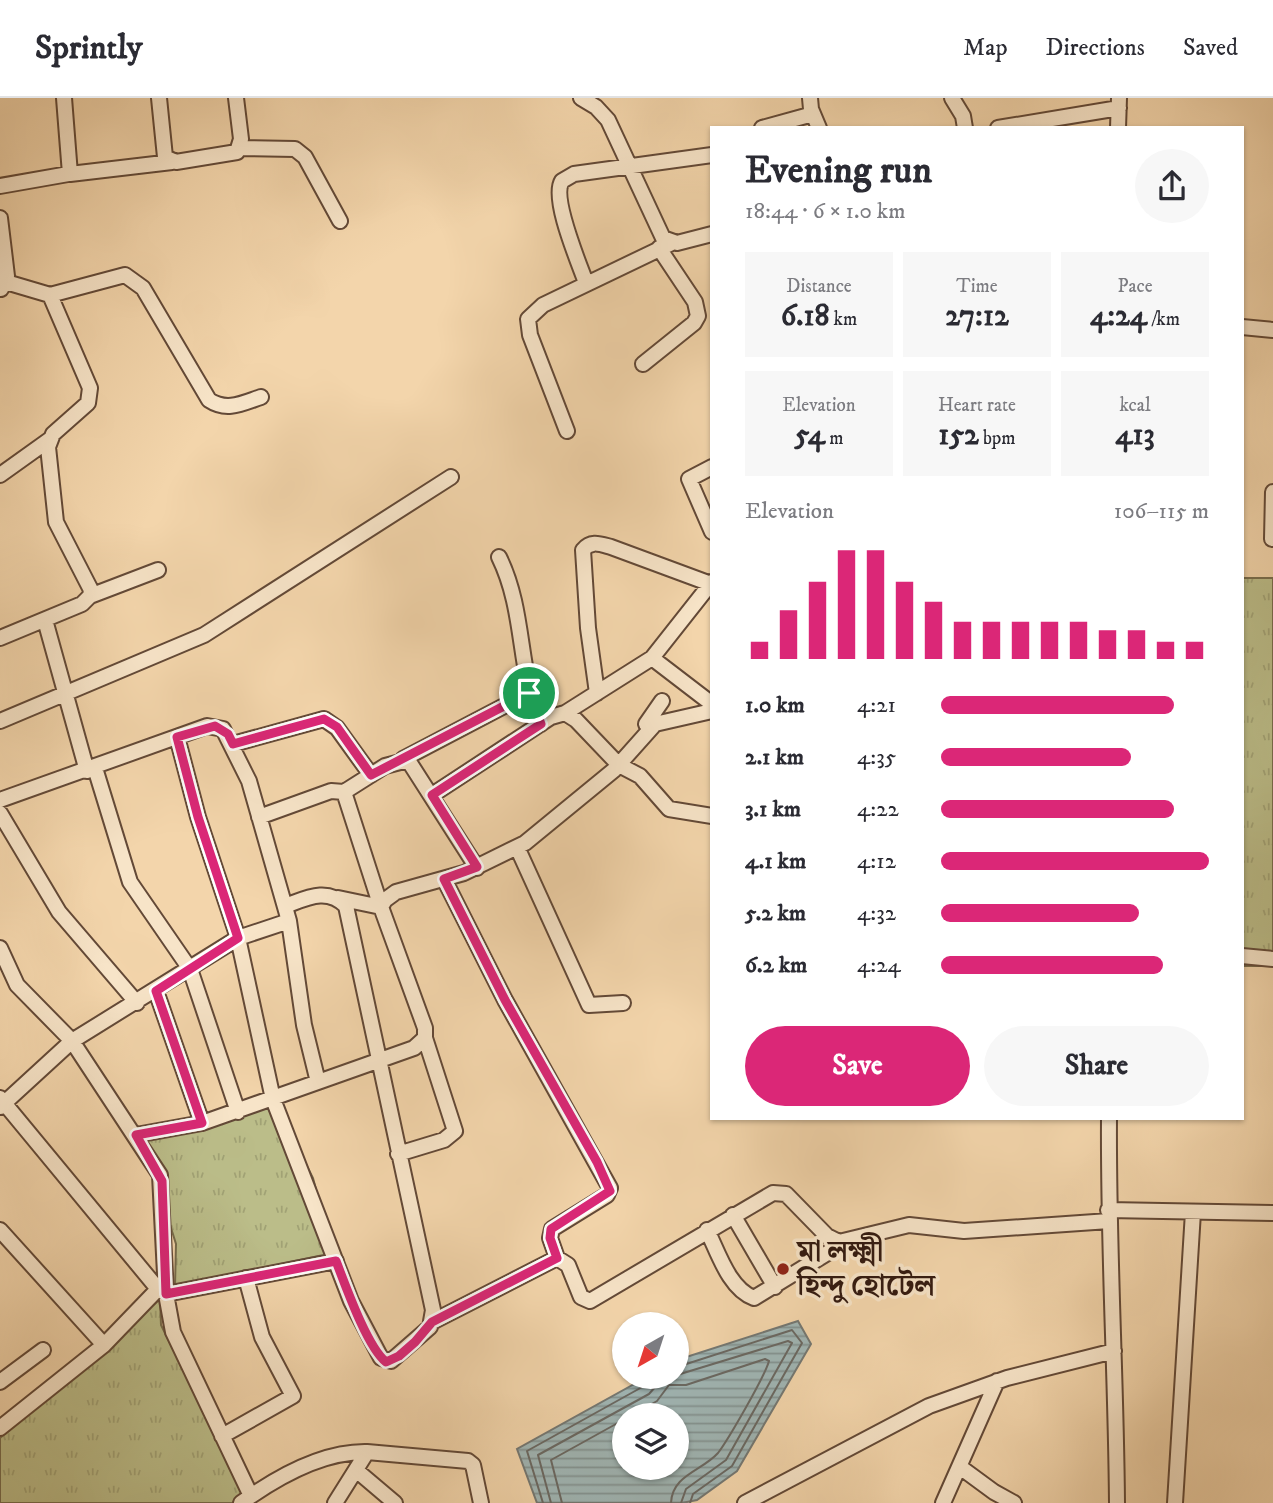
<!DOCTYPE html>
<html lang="en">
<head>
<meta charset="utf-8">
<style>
  :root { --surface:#fff; --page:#f7f7f7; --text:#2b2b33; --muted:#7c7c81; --line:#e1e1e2; --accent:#db2777 }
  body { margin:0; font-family:"IM FELL DW Pica","Noto Serif Bengali",serif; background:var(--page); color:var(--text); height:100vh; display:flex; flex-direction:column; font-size:26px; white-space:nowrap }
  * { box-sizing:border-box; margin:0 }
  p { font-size:23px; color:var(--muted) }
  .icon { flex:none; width:38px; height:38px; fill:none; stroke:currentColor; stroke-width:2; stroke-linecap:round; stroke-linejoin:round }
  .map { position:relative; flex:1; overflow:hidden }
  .details { position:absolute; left:710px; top:28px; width:534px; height:994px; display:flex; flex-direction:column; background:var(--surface); border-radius:0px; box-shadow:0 2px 5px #0004 }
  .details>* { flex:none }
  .needle { width:46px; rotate:219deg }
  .buttons { position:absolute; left:612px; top:1214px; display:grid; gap:14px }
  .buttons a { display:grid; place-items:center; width:77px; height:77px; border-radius:50%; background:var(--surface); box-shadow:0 2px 5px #0004; font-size:35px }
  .pin { position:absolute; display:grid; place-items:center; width:60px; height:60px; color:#fff; margin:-30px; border:4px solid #fff; border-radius:50%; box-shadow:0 2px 7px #0007 }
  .round { display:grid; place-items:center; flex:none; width:74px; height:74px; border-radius:37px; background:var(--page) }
  .head { display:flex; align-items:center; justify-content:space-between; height:119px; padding:0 35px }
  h1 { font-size:38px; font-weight:700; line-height:52px }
  .figures { display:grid; grid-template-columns:repeat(3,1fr); gap:10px; height:119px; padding:7px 35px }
  .figures div { display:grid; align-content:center; border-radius:0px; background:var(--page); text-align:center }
  .figures b { font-size:30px; font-weight:700 }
  .figures small { font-size:19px; font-weight:400 }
  .figures p { font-size:19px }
  .chart { height:196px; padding:14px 35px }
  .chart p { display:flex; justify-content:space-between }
  .chart svg { width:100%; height:126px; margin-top:7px; stroke:var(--accent); stroke-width:6 }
  .primary-button { display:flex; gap:14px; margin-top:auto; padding:14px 35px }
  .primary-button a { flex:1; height:80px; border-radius:42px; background:var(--accent); color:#fff; font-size:28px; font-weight:700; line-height:80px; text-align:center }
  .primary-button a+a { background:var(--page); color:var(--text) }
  ul { padding:0 35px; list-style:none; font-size:23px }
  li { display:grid; grid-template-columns:112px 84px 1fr; align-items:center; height:52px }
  li i { height:18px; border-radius:9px; background:var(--accent) }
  header { display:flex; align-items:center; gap:42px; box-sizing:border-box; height:98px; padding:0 35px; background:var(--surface); border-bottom:2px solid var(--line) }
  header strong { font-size:33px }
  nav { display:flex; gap:38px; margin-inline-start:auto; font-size:24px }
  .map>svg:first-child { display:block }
  .park { fill:url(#park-tufts); stroke:#776c4c; stroke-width:2 }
  .water { fill:url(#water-rules); stroke:#747873; stroke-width:2; fill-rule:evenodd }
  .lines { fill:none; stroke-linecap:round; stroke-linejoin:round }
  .shore { stroke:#6a6862; stroke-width:2 }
  .minor-casing { stroke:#634937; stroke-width:18 }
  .minor { stroke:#f7e4c8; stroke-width:14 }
  .route-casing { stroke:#fff; stroke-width:14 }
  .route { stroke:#db2777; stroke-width:9 }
  .poi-dot { fill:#8f2418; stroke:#f7e4c8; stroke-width:2.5 }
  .labels { text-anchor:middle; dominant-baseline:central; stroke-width:7; stroke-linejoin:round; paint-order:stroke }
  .poi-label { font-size:30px; font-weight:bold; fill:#331a10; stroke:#f7e4c8; text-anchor:start }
</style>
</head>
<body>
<header>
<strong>Sprintly</strong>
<nav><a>Map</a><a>Directions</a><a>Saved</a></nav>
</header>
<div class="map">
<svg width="1273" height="1405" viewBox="0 0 1273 1405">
  <defs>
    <pattern id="park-tufts" width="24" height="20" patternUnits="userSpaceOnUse" patternTransform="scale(1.75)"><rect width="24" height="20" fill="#bbbd89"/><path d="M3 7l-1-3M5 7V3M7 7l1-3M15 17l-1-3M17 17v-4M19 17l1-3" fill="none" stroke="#a1a275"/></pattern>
    <pattern id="water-rules" width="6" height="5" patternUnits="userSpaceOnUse" patternTransform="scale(1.75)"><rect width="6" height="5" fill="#a0b6b5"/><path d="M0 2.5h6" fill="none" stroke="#839392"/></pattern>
  </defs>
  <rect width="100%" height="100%" fill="#f3d5ab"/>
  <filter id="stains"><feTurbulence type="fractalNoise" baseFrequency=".00286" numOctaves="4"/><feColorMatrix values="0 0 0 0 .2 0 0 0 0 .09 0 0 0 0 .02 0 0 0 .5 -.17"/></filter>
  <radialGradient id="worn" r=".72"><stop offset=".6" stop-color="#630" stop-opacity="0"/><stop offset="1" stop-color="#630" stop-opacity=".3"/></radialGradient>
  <path class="park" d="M1242,480H1273V868H1243Z
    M273,1001L313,1080L333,1155L175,1188L176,1146L144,1044L225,1012Z
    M160,1201L161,1227L245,1397L234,1405H0V1340Z"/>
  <path class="water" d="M798,1223L811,1246L737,1373L697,1402L682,1405H537L517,1351L647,1279H677V1262ZM625,1318H677V1370H625Z"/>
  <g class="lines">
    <path class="shore" d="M677,1269L792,1232L802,1245L732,1368L693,1396L690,1405
      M677,1277L788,1243L792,1245L726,1362L686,1391L681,1405
      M631,1318L657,1303L669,1287H686L765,1261L769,1263C765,1278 728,1342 718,1355C702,1373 672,1377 671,1405
      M543,1405L527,1353L644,1288L648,1279
      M551,1405L538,1357L649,1296L656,1288L657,1279
      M562,1405L551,1362L625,1321"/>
    <g class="minor-casing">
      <path id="minor" d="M64,0L70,76L172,64
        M159,0L165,59L176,64L237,54L241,41L236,0
        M581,0L596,9L608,22L663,140L677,145L712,136
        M810,0L811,11L819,30
        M952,0L963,18L965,30
        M762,30L813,16
        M998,30L1119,10
        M1118,30L1119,0
        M240,50L295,51L305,59L340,123
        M0,88L74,75
        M0,120L7,178L1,191
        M6,184L50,197L125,177L143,190L209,302C227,314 243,305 261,299
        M586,185C579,165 551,100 562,83L574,76L712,57
        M1242,229L1273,232
        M643,266L694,225L698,218L695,204L659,150
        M567,333L530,237L528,221L543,207L672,145
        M712,369L689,381L712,434
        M0,377L49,342
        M1272,441L1273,394
        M499,459C526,514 517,572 541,626
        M90,498L158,472
        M45,522L87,673
        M0,540L82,506L90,498L91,492L56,424L48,349L53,336L88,305L90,290L50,197
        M652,560L712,606
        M597,595L588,530L583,452C591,442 600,446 611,449L711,486
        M565,615L652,560L712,484
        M0,623L204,537L451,379
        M650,629L646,626L662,603
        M177,639L198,719L238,840L273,1001L351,1203L381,1260L391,1263L430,1229L433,1212L346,808C327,789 307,800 285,808
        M233,646L324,621L337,630L371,677
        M403,661L529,595
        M95,670L130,784L190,871L238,1014
        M344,694L385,668L408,662L477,770
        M432,697L551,619L565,615L576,622L619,667L640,678L669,711L712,718
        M0,702L207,628L223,631L249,683L289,823L304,927L318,984L414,950L425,940V930L381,809L385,802L396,794L464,775L525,745L614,672L655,626L712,613
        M0,715L59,814L137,905
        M259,719L331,693L344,694L381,809L338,800
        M517,749L589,907L623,905
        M444,781L505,902L610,1090L607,1097L552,1131L550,1140L557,1160
        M0,850L17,887L72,943L160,1077L166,1196L173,1234L251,1398
        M1242,858L1273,861
        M0,1000L158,1191L104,1247L0,1132
        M0,1009L72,943L238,840L289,823
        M1109,1020C1108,1148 1116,1277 1117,1405
        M202,1025L318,984
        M136,1037L202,1025L156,893
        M398,1056L444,1042L455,1033L425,940
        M1108,1112L1273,1115
        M733,1117L775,1189
        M707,1132C718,1154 729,1191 754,1200L834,1151L839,1144
        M160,1192L166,1196L336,1163
        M432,1224L557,1160L568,1167L581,1199L590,1203L773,1095L786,1096L827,1138L839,1144L909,1127L964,1133L1109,1123
        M0,1284L43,1252
        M0,1330L104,1247
        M222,1338L293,1298L262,1239L246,1180
        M367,1354L468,1363L473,1367L481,1405
        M960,1369L994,1394L1014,1405
        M356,1372L395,1405
        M241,1405C277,1379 323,1353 367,1354L335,1405
        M745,1405L929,1308L1007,1280L1114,1253
        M943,1405L997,1283
        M1175,1405L1193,1114"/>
    </g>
    <use href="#minor" class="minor"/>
  </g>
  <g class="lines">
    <g class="route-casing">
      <path id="route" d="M529,595L541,626L432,697L477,769L444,781L505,902L597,1064L610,1093L551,1131L550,1140L557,1160L432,1224L415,1244L399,1258L386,1264C367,1249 345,1186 336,1163L166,1196L162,1083L136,1037L202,1025L156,893L238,840L198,719L177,639L215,628L228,636L233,646L324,621L337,629L371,677Z"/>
    </g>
    <use href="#route" class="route"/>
  </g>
  <circle class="poi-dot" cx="783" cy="1171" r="7"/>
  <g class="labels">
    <g class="poi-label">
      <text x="797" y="1154">মা লক্ষ্মী<tspan x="797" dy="34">হিন্দু হোটেল</tspan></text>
    </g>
  </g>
  <rect width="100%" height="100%" filter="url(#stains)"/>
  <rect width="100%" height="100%" fill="url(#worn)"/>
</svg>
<div class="buttons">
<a><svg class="needle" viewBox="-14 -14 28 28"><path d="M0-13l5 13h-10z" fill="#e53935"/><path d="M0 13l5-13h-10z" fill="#7c7c81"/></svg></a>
<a><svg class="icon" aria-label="layers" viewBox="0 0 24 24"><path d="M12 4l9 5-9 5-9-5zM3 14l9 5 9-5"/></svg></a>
</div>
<div class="pin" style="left:529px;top:595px;background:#1e9e55"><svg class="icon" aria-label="arrive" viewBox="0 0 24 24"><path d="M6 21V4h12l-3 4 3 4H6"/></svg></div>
<section class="details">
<div class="head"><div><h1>Evening run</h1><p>18:44 · 6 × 1.0 km</p></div><a class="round"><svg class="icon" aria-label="share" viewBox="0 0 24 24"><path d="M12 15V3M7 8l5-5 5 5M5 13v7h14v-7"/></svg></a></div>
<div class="figures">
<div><p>Distance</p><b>6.18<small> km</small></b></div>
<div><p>Time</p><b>27:12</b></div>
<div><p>Pace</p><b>4:24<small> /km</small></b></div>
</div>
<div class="figures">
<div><p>Elevation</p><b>54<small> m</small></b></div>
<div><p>Heart rate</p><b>152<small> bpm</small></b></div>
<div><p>kcal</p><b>413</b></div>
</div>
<div class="chart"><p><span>Elevation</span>106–115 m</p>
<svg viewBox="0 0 160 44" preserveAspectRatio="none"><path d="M5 44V38M15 44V27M25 44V17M35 44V6M45 44V6M55 44V17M65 44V24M75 44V31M85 44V31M95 44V31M105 44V31M115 44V31M125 44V34M135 44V34M145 44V38M155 44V38"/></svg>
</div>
<ul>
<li><b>1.0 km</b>4:21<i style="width:87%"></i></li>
<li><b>2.1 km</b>4:35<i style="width:71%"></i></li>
<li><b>3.1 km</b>4:22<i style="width:87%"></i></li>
<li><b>4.1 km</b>4:12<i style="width:100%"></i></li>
<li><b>5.2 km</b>4:32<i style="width:74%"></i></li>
<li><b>6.2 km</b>4:24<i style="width:83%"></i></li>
</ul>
<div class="primary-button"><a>Save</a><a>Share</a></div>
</section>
</div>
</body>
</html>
